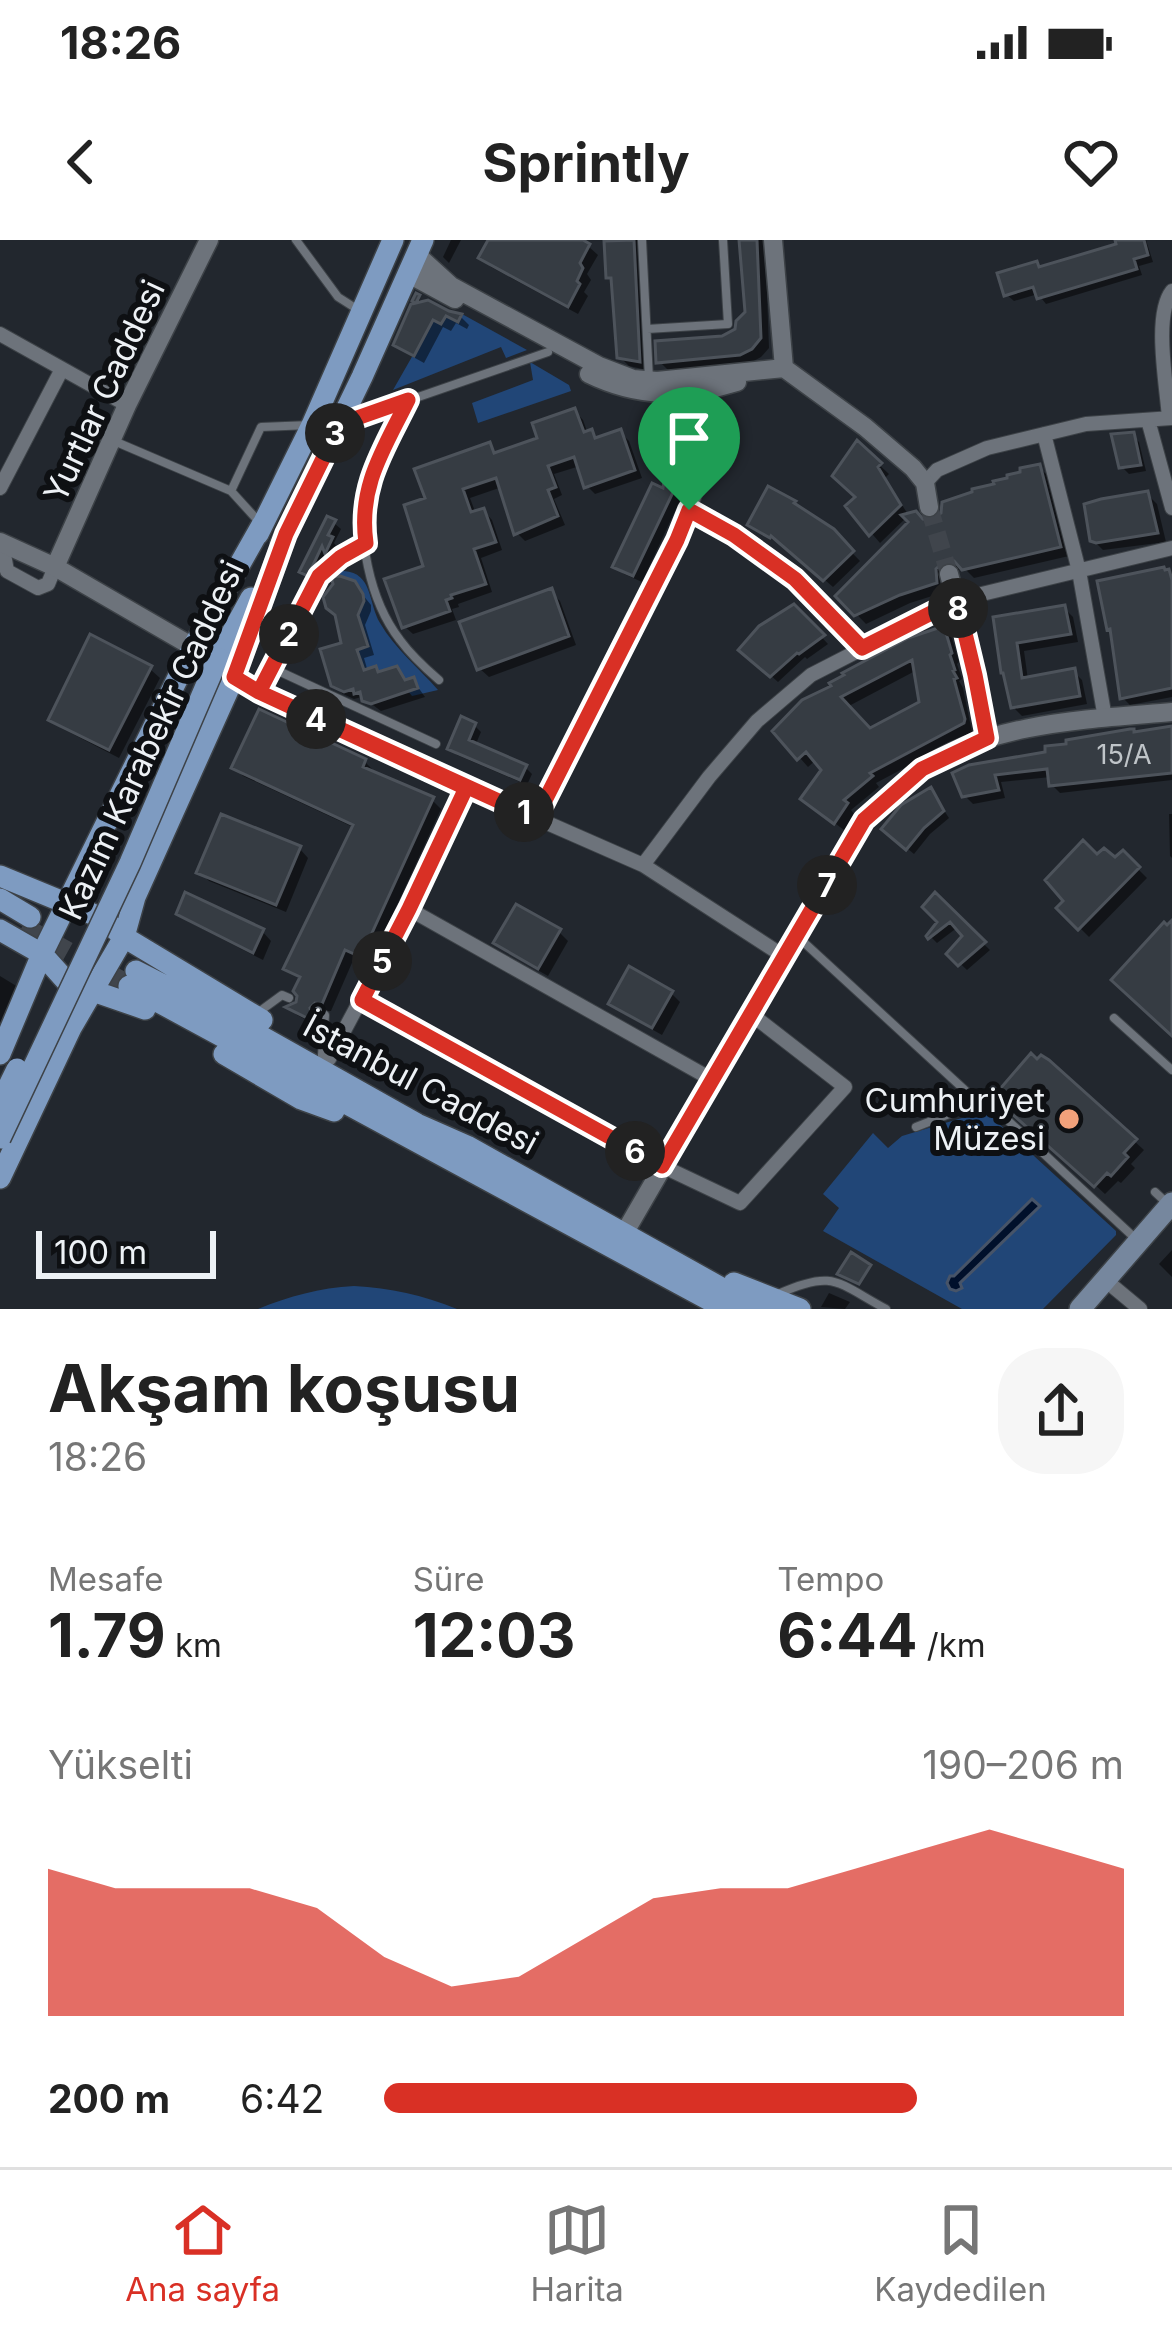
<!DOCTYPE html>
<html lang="tr">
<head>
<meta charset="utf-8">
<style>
  :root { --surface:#fff; --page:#f6f6f6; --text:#222; --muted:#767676; --line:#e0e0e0; --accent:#d93025 }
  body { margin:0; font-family:Inter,sans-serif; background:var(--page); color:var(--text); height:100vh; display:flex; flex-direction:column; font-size:45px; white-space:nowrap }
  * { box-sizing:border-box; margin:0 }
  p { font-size:39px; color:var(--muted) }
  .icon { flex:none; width:66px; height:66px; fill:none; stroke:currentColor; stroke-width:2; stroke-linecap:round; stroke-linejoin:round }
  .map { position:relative; height:1069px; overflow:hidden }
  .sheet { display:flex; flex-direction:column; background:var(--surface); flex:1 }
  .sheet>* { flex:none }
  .scale { position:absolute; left:36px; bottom:30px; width:180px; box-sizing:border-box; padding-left:12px; border:6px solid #edf1f5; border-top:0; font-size:33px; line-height:42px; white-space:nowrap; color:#edf1f5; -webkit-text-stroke:9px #0e1013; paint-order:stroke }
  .pin { position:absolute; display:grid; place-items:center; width:102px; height:102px; color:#fff; margin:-123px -51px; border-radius:50% 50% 50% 0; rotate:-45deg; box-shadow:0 0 12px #0007 }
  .pin .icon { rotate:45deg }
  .km { position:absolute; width:60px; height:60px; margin:-30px; border-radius:50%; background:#222; color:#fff; font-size:33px; line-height:60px; text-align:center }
  .round { display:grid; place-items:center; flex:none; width:126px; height:126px; border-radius:48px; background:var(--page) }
  .head { display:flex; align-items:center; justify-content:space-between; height:204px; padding:0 48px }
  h1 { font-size:66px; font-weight:700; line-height:90px }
  .figures { display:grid; grid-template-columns:repeat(3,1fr); gap:18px; height:204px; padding:12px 48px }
  .figures div { display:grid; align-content:center }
  .figures b { font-size:60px; font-weight:700 }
  .figures small { font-size:33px; font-weight:400 }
  .figures p { font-size:33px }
  .chart { height:336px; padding:24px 48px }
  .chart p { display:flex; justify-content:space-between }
  .chart svg { width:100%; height:216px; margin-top:12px; fill:var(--accent); opacity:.7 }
  ul { padding:0 48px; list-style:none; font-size:39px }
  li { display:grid; grid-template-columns:192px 144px 1fr; align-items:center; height:90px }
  li i { height:30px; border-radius:15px; background:var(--accent) }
  .status { display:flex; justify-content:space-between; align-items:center; height:84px; padding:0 60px; background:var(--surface); direction:ltr }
  .status svg { height:33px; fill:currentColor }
  header { display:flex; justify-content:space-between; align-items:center; height:156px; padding:0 48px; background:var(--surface); font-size:54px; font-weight:700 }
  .dock { display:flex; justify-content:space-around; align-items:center; height:168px; border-top:3px solid var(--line); background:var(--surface); font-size:33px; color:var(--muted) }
  .dock a { display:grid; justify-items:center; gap:6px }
  .dock .on { color:var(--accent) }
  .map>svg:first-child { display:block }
  .green { fill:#214677 }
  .water { fill:#00102b; stroke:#475468; stroke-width:3 }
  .shadow { fill:#0007; fill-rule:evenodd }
  .building { fill:#363c43; stroke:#4d535b; stroke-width:3; fill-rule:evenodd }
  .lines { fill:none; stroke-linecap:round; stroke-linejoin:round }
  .tertiary-tunnel { stroke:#40454c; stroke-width:18; stroke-dasharray:18 9; stroke-linecap:butt }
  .primary-tunnel { stroke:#40454c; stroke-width:21; stroke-dasharray:21 10; stroke-linecap:butt }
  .service-casing { stroke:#3d4247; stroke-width:10 }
  .minor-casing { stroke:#3d4247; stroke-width:16 }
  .tertiary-casing { stroke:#3d4247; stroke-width:21 }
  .secondary-casing { stroke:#3d4247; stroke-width:24 }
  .primary-casing { stroke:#3d4247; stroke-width:24 }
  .service { stroke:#6d737b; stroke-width:8 }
  .minor { stroke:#6d737b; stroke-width:14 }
  .tertiary { stroke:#6d737b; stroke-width:18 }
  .secondary { stroke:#76879e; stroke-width:21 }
  .primary { stroke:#7e9bc1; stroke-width:21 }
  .primary-bridge-casing { stroke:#3d4247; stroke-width:24; stroke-linecap:butt }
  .primary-bridge { stroke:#7e9bc1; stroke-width:21 }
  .route-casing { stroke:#fff; stroke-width:24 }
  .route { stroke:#d93025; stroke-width:15 }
  .poi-dot { fill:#f1a17b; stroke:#0e1013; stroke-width:4.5 }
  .labels { text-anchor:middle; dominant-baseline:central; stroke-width:12; stroke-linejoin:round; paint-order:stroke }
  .number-label { font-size:27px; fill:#bfc4c8 }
  .street-label { font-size:33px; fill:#edf1f5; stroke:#0e1013 }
  .poi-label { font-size:33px; fill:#edf1f5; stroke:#0e1013; text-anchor:end }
</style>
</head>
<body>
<div class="status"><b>18:26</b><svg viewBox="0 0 49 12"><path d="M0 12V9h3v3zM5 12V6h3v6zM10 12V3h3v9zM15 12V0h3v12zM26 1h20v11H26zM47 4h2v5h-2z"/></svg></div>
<header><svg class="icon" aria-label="back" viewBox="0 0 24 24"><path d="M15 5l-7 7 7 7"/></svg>Sprintly<svg class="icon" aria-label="heart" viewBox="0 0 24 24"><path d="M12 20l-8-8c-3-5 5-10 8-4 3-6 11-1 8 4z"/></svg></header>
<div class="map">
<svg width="1172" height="1069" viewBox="0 0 1172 1069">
  <rect width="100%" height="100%" fill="#22272e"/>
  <path class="green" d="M462,74L527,110L506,118L501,107L393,150L433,80L441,84L446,76L457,82Z
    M530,122L569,145L571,151L478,183L472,163L533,140Z
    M344,331C373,333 368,363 380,383C395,409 419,428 438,450L412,456L408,451L418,448L414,438L405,440L397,426L378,432L375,426L364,430C358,414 356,399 357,381C358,375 362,369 363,363C367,342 348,335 331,337L329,332Z
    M985,871L1116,991V995L1043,1069H962L823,991L839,968L823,954L873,893L888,908L902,896Z
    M354,1046C391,1048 422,1055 457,1069H258C290,1056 319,1048 354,1046Z"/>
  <path class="water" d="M1032,959L1040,966L960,1043L962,1048L956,1051L950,1049L947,1043L950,1036H954Z"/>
  <path class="shadow" d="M451,0H461L449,23L443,17Z
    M492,0H577L588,6L598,15L587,34L591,40L584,52L588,56L578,74L491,27L482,18Z
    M610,0H641L647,130L629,126L620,117L615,42L609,37Z
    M742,0H765L769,108L761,117L750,123L669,131L659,121L723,99L737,91L748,73Z
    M1118,0H1146L1153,22L1139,26L1142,35L1046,64L1038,54L1014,61L1007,55L1041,30L1120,6Z
    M417,57L424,64L460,76L469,85L467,89L456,83L451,91L443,87L424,123L406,113L396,104L420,65L416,61Z
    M575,171L583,180L588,194L591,193L599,200L621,193L629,201L642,238L595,254L587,246L580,226L554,234L562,255L554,259L565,285L525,301L517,293L502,247L470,258L476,274L484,271L492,280L502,310L481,318L492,352L458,364L459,367L452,369L456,380L413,394L404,386L427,328L429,260L489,206L498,215L541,200Z
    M685,179L693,187L683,254L642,342L624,334L616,326L666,253Z
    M1132,195L1139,202L1146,231L1129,234L1122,227Z
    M858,205L889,234L885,238L909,276L923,282L933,283L1039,227L1048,236L1069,316L974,338L966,330H955L945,352L910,363L866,384L839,356L912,282L907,277L880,303L849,267L859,258Z
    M769,250L794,263L832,292L860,321L833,347L781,302L779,304L750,284Z
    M1147,254L1157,264L1166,302L1103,310L1093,300Z
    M334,283L341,289L334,303L337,307L332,318L328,313L315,341L303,332Z
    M1168,333L1172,336V457L1130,465L1123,458Z
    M353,343L371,365V371L365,385L374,415L364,418L368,432L380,434L396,429L407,442L413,440L425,457L381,471L362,457L354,459L343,454L333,445L344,405Z
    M551,352L560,361L576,405L489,437L479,428Z
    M794,368L828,404L807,419L805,417L778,442L742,410Z
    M1064,368L1073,377L1078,402L1024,411L1028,440L1074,432L1082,440L1087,464L1022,476L1013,467L996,380Z
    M943,389L952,398L959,422L957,424L962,439L959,441L963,448L972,492L876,543L879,547L851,570L854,574L844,590L813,567L825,530L816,520L808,527L776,491ZM917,430L923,463L870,492L847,467Z
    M150,429L160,438L119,518L61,488L52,479Z
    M475,486L481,492L475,506L525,527L532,534L527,545L457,515L450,508Z
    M1172,490V540L1060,553L1052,545L1051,537L1001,542L1005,558L973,564L965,556L956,535Z
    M365,522L373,530L372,534L432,560L441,569L370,724L355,716L331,771H324L318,777V786L297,775L290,768L299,764L302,740L287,728L355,588L243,536L235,527Z
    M931,551L949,578L930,594L914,614L892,596Z
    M1169,574H1172V618L1170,616Z
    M299,608L308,618L286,672L209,641L200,632Z
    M1123,614L1147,638L1089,697L1060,668L1097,618L1115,621Z
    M935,657L990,710L967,730L950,714L966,695L958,687L937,703L930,696L941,682Z
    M179,673L262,691L271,701L263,720L189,682Z
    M559,692L568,701L548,736L506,712L497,703Z
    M0,736L18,747L0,784Z
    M671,753L680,762L662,795L621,772L612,763Z
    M1047,822L1144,910L1131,924L1135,928L1121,943L1118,941L1105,954L1007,866Z
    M1172,1010V1037L1159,1024Z
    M829,1053L850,1062L845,1069L821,1067Z"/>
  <path class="building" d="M488,0H583L590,4L580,23L583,28L577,41L580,44L568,67L478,18Z
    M634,0L640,122L617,118L611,38H606L604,1Z
    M739,0H757L761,98L752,109L740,115L656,123L655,101L722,96L735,89L736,81L745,72Z
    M1115,0H1144L1148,15L1134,19L1137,29L1037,59L1033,47L1004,56L997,33L1037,21L1039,27L1116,4Z
    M416,53L420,55L416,63L428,60L449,71L462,74L458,82L446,76L441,84L433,80L414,116L393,105L411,64L415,63L412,61Z
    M575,168L584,192L592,189L595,198L621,189L635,230L584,248L574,217L548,226L556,247L548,250L558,276L514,295L496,238L463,249L471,272L484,268L496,302L474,309L486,344L451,355L452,358L446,360L450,371L402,388L384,339L423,326L404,265L425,258L414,229L490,202L494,213L537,198L532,183Z
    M673,174L686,176L677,244L633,336L612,327L652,243L663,248Z
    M1134,192L1141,225L1119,228L1111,194Z
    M857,200L882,223L878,227L901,265L869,296L845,266L855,257L832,236Z
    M1040,224L1061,307L962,330L954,321H945L936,329L937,343L900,355L854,376L835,356L908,282L901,275L916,271L923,279L932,280L941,273L942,262L972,252V249L994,244L993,241L1007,238V235L1020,232V228Z
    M768,246L796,261L794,263L834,289L854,311L823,341L771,296L770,298L747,285Z
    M1148,251L1158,293L1096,303L1090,301L1084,264L1101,259Z
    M327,276L336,280L328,295L333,297L325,314L322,306L308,336L299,332Z
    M1164,327L1165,330L1169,329L1172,340V448L1120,459L1110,389L1107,390L1097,341Z
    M340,336L355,341L363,354L364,361L358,375L368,406L357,410L364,430L376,426L378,432L397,426L405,440L414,437L418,448L371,464L362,461L360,452L354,454L353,449L344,452L331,446L320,409L341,403L335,375L326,368L323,357L333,344L331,337Z
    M552,348L569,396L477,430L459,382Z
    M794,364L825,395L799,414L797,413L770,437L738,410L759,386Z
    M1065,365L1071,394L1017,403L1022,438L1075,428L1080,456L1011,468L1003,433H1001L993,377Z
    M944,386L952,413L950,415L955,430L953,431L957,438L954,439L965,479L964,483L870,533L873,536L844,560L848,563L834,584L800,559L821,530L806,512L797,520L772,491L802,460L831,446L829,443L844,435L842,433L908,398ZM912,420L919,462L870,488L841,457Z
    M90,394L152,426L109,510L48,480Z
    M259,469L366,519L363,527L434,557L361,717L345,710L322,764L315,763L310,768L313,781L285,767L296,762L297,756L293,751L300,737L283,729L353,585L231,528Z
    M461,476L476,483L469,500L527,525L520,540L447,509Z
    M1172,486V533L1049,546L1047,529L995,535L999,550L962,557L952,533L969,525L1045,512V506L1066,504V500L1130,489H1134V492Z
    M931,547L944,571L924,588L906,610L881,589L901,565Z
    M221,574L301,606L276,665L196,633Z
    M1083,600L1097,614L1104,608L1115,617L1123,610L1140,627L1078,690L1056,668L1063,661L1045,640Z
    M185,652L264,689L253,713L176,674Z
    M935,652L986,702L958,726L946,714L962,696L950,682L928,699L926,696L937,682L922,667Z
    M516,664L561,689L538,729L493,703Z
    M1172,680V796L1111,740L1164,682L1167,685Z
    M629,726L673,751L652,788L608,764Z
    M1031,813L1037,819L1041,815L1049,820L1137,899L1124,913L1128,917L1111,936L1107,933L1094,947L993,857Z
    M851,1012L871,1025L859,1044L837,1034Z"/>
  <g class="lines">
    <path class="tertiary-tunnel" d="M929,267L949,334"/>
    <path class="primary-tunnel" d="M22,687L129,746"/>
    <g class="service-casing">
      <path id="service" d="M296,0L338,57L360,71
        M642,0L649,139
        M647,89L728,84L723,0
        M408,161C394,188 376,216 368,246C355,294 370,361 400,400C411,415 425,428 439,440
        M346,182L548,112
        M114,201L231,251
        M261,284L231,251L261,187L310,185
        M272,428L436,504
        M260,451L319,336L341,317L366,303
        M798,697L980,864
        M318,771L325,775L322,815
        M256,774L282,755L289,758
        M1114,778L1172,830
        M916,887L972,865L990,864L1137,1000
        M1155,952L1169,965
        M778,1054C834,1029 836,1042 886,1069"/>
    </g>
    <g class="minor-casing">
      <path id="minor" d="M0,94L127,165
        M1169,178C1167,147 1153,75 1172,51
        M1148,180L1172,268
        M1044,194L1079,331L1105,478
        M925,243L937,230L987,208L1086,184L1172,178
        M0,248L62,129
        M689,270L734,295L795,339L862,408
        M2,303L7,331L38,348L48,344L55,327
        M234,437L259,452L381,510L643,625L785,717
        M536,578L677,300C691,266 708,227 709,190C710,175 706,157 703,142
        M643,625L709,537L757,481L811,435L957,360L1172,308
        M409,669L711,839
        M362,760L662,926L740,963L845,847L751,774
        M329,819L409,669L466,547
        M1104,1039L1140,1069"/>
    </g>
    <g class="tertiary-casing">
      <path id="tertiary" d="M773,0L784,128
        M416,14L451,46L599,126L633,139L657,141L784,128L865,187L913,228L925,243L929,267
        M407,33L455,59
        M589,134C638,158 686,158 737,142
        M0,302L55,327L193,407
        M55,327L127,165L209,0
        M949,334L975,435L987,498
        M625,992L864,580C883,564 901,545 920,531C987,482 1092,479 1172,472"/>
    </g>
    <g class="secondary-casing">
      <path id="secondary" d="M1080,1069L1172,963"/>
    </g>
    <g class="primary-casing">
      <path id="primary" d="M258,294L312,185L393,0
        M281,304L362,137L423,0
        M218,418L251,358
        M0,636L102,678L124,697L262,780
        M0,659L30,677
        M0,690L42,714L67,742L145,769
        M136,731L234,781L417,884L467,906L759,1069
        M129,746L726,1069
        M0,814L42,714L193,407L262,285
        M224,814L301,859L334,871
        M0,938L71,788L124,697L135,657L234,437L286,294
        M734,1043L800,1069"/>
    </g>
    <use href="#service" class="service"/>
    <use href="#minor" class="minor"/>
    <use href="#tertiary" class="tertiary"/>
    <use href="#secondary" class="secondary"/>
    <use href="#primary" class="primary"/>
    <g class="primary-bridge-casing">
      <path id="primary-bridge" d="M0,864L17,829
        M0,898L130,623L218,418"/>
    </g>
    <use href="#primary-bridge" class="primary-bridge"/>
  </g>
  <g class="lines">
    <g class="route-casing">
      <path id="route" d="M689,270L677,300L536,578L259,452L319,336L341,317L366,303C358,246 384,209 408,160L340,184L286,294L234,437L259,452L466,548L409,669L362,760L662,926L864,580L922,529L987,498L975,435L957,360L862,408L795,339L734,295L689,270"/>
    </g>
    <use href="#route" class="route"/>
  </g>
  <circle class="poi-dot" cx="1069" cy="879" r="12"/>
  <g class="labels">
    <g class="number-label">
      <text x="1124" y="514">15/A</text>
    </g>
    <g class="street-label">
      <text transform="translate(104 151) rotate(-65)">Yurtlar Caddesi</text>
      <text transform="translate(151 500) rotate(-65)">Kazım Karabekir Caddesi</text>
      <text transform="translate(421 844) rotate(28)">İstanbul Caddesi</text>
    </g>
    <g class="poi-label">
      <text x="1045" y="860">Cumhuriyet<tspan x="1045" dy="38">Müzesi</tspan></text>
    </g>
  </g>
</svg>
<div class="scale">100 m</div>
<div class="pin" style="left:689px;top:270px;background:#1e9e55"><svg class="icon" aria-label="arrive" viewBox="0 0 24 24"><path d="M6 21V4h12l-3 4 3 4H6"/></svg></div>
<b class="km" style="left:524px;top:572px">1</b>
<b class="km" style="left:289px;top:394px">2</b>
<b class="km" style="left:335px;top:193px">3</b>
<b class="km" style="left:316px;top:479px">4</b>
<b class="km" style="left:382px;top:721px">5</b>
<b class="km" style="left:635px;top:911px">6</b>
<b class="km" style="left:827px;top:645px">7</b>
<b class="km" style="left:958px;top:368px">8</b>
</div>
<section class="sheet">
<div class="head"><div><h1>Akşam koşusu</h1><p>18:26</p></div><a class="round"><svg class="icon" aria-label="share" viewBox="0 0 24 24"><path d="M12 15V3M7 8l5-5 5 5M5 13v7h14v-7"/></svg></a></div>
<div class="figures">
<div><p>Mesafe</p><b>1.79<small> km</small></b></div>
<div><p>Süre</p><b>12:03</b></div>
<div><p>Tempo</p><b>6:44<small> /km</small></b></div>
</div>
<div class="chart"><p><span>Yükselti</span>190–206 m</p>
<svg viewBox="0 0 160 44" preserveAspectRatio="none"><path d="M0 44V14L10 18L20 18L30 18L40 22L50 32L60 38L70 36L80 28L90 20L100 18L110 18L120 14L130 10L140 6L150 10L160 14V44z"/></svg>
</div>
<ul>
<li><b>200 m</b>6:42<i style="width:72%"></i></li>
</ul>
</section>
<nav class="dock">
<a class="on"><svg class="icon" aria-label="home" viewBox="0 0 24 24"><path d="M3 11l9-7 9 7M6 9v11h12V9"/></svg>Ana sayfa</a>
<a><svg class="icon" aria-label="map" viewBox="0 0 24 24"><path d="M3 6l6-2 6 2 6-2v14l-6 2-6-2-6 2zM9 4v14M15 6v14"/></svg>Harita</a>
<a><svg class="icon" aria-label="saved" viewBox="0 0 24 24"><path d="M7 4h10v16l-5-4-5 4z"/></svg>Kaydedilen</a>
</nav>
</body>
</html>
